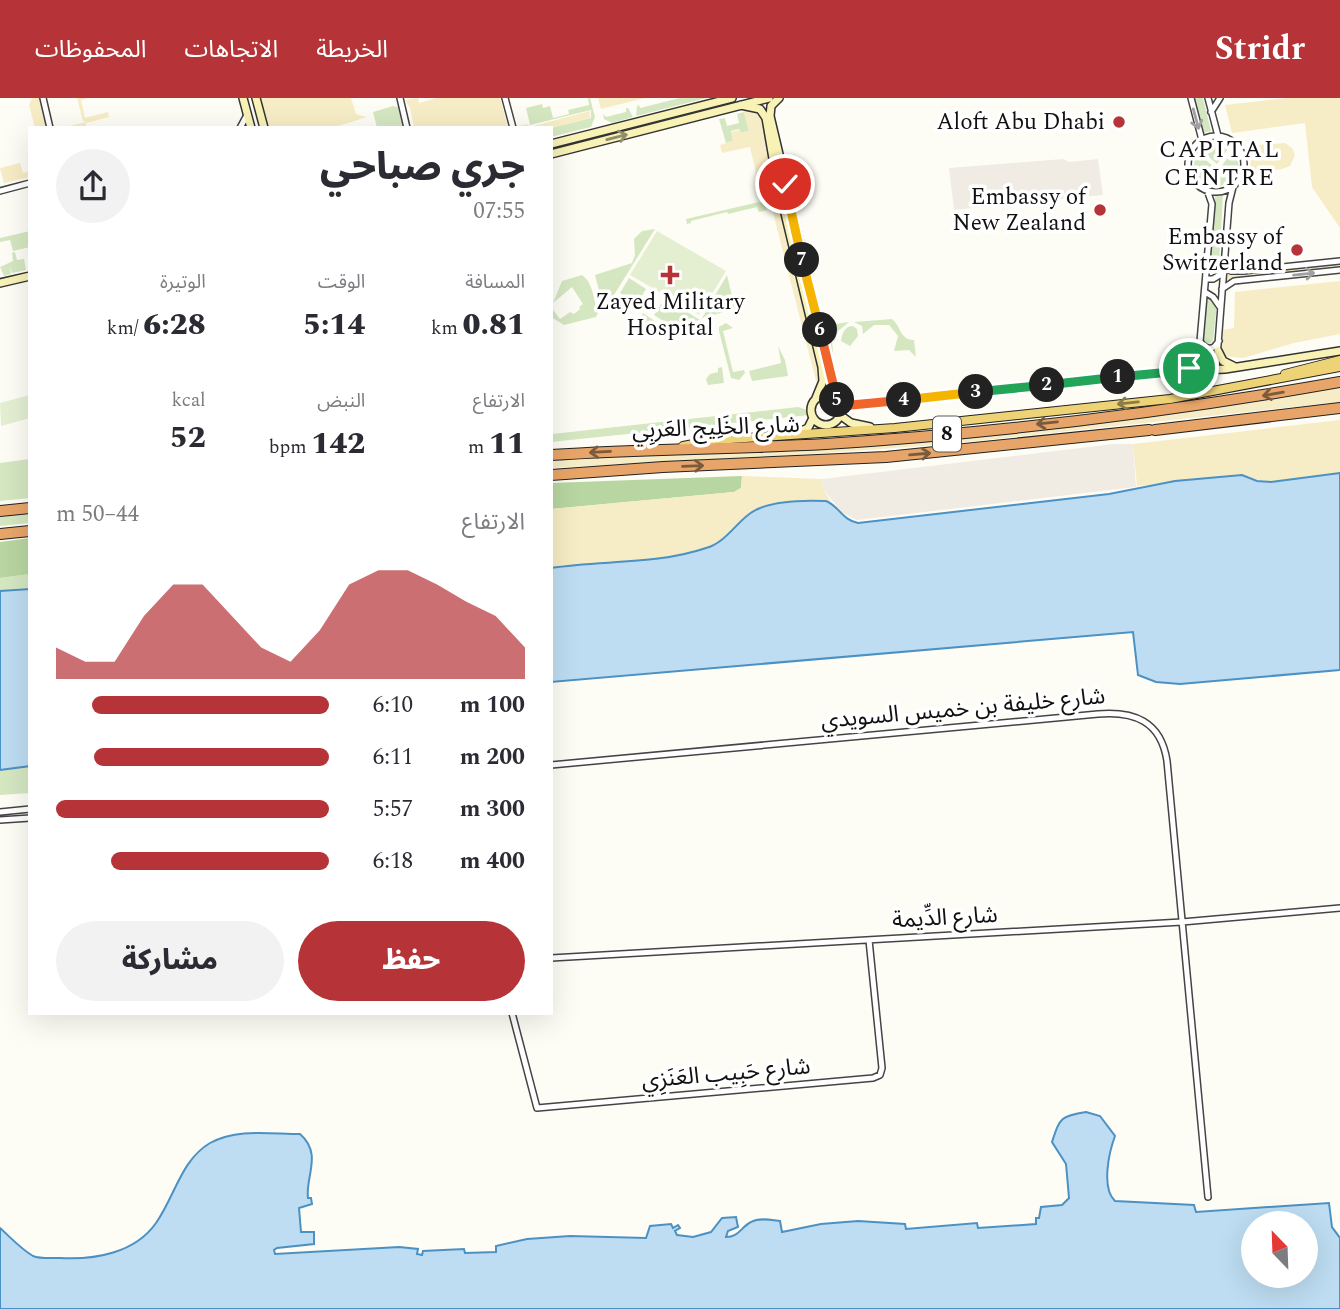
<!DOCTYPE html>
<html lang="ar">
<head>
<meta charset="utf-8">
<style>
  :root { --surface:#fff; --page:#f2f2f3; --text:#2b2b33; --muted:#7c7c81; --accent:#b63337 }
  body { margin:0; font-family:Spectral,"Noto Sans Arabic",serif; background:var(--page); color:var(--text); direction:rtl; height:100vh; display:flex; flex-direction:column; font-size:26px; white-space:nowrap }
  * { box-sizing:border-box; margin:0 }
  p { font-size:23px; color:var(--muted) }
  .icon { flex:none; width:38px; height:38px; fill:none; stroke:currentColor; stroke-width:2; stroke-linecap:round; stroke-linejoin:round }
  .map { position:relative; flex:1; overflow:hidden; direction:ltr }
  .sheet { position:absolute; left:28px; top:28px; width:525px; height:889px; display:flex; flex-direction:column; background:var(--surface); border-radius:0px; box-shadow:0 7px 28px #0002; direction:rtl }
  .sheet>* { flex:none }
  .needle { width:46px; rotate:337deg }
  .tools { position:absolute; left:1241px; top:1113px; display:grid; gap:14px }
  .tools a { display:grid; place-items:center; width:77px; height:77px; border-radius:50%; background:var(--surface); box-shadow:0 7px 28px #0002; font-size:35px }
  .pin { position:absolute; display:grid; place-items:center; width:60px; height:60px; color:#fff; margin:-30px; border:4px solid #fff; border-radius:50%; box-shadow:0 2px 7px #0007 }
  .km { position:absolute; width:35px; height:35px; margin:-18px; border-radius:50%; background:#222; color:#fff; font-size:19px; line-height:35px; text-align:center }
  .round { display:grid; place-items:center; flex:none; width:74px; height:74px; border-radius:37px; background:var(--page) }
  .summary { display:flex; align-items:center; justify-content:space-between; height:119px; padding:0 28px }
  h1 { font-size:38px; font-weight:800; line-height:52px }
  .stats { display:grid; grid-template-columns:repeat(3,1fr); gap:10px; height:119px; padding:7px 28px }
  .stats div { display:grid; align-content:center }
  .stats b { font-size:30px; font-weight:800 }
  .stats small { font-size:19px; font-weight:400 }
  .stats p { font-size:19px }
  .chart { height:196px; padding:14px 28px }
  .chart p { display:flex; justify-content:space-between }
  .chart svg { width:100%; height:126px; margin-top:7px; fill:var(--accent); opacity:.7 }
  .primary-button { display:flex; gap:14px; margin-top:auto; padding:14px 28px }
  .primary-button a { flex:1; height:80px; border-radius:42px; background:var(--accent); color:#fff; font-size:28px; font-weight:800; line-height:80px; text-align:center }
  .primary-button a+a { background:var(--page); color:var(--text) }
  ul { padding:0 28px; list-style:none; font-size:23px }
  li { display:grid; grid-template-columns:112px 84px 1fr; align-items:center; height:52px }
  li i { height:18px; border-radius:9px; background:var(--accent) }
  header { display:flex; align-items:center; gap:42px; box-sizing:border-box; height:98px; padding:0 35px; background:var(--accent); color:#fff }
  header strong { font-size:33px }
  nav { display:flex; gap:38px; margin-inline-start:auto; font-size:24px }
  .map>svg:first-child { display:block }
  .green { fill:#d4e7c1 }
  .forest { fill:#b8d6a1 }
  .sand { fill:#f6ecc5 }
  .pitch { fill:#e4efd2 }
  .plaza { fill:#f0ece3 }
  .water { fill:#beddf2; stroke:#4b91c3; stroke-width:2; fill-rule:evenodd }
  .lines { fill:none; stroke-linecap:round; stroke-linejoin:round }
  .street-casing { stroke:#444; stroke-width:8 }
  .secondary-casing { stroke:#333; stroke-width:10 }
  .primary-casing { stroke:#222; stroke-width:10 }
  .highway-casing { stroke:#222; stroke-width:12 }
  .street { stroke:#fff; stroke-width:5 }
  .secondary { stroke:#f8f2b6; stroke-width:7 }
  .primary { stroke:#edd276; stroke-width:8 }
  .highway { stroke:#e8a569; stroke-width:10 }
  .oneway { stroke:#a0a0a0 }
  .oneway2 { stroke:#908d6c }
  .oneway3 { stroke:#7c5b3d }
  .oneway4 { stroke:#8a7b49 }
  .split-1-casing { stroke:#fff; stroke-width:14 }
  .split-2-casing { stroke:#fff; stroke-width:14 }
  .split-3-casing { stroke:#fff; stroke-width:14 }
  .split-4-casing { stroke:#fff; stroke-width:14 }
  .split-5-casing { stroke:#fff; stroke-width:14 }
  .split-6-casing { stroke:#fff; stroke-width:14 }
  .split-7-casing { stroke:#fff; stroke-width:14 }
  .split-8-casing { stroke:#fff; stroke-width:14 }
  .split-1 { stroke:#22a559; stroke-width:9 }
  .split-2 { stroke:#22a559; stroke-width:9 }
  .split-3 { stroke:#22a559; stroke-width:9 }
  .split-4 { stroke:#f5b400; stroke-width:9 }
  .split-5 { stroke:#f0652b; stroke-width:9 }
  .split-6 { stroke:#f0652b; stroke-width:9 }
  .split-7 { stroke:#f5b400; stroke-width:9 }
  .split-8 { stroke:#f5b400; stroke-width:9 }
  .poi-dot { fill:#b63337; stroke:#fff; stroke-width:2.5 }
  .labels { text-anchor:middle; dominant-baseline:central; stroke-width:7; stroke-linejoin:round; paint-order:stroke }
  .shield { fill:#fff; stroke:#585858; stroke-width:2 }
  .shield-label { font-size:21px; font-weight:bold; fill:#111 }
  .poi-label { font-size:23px; fill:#111; stroke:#fff; text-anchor:end }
  .street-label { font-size:23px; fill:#111; stroke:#fff }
  .neighbourhood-label { font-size:24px; letter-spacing:2px; fill:#111; stroke:#fff }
</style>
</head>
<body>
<header>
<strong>Stridr</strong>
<nav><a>الخريطة</a><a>الاتجاهات</a><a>المحفوظات</a></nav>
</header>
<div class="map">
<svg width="1340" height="1211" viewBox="0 0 1340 1211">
  <rect width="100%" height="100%" fill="#fefdf5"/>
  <path class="green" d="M588,0H590L595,19L591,29L551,39V30L591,20V12L530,27L526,10L542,6L543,10L550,8L553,20L569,16L568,12L589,7Z
    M680,0H707L636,18L637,8L639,7L640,10Z
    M1194,0H1203L1211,33L1203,35Z
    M393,8L398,9L403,30H377L373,14Z
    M626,10H628L633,19L612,25L604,21L603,16L606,19L626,14Z
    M744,14L749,33L741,35L739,31L731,33L733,43L726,45L719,21L725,20L727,28L739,25L737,16Z
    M1215,44L1230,48L1217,66L1200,51Z
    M1234,51L1239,68L1234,80L1221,69Z
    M1197,54L1215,70L1204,85C1193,77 1192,66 1197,54Z
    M1218,72L1231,83L1221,88L1208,87Z
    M1223,96L1219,166L1214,168L1211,165L1215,97Z
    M759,104L764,106L767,112L759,114L757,109L728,116L727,114L691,123V125L687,126L686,121Z
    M655,131L604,213L595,177L632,165L635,157L634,141L642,133Z
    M30,133V149L13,153L10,142L0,144V140Z
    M15,154L17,162L24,161L26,172L12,175L10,169L11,176L4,178L0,169L13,163L12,155Z
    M582,177C593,184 594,203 598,215L596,219L564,227L551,219V209L560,221L570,214L574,216L580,211L579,209L583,206L572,189L553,205L562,183Z
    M727,177L735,211L702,220Z
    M629,180L646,191L637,206L620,195Z
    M1208,199L1217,206L1213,243L1207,247L1202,241Z
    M665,200L700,222L671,228L654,217Z
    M643,215L659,226L650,239L634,229Z
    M892,221C901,228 900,242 914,242L916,259L909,252L894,253L898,238L889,227H874L863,236L862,228L854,224Z
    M849,224L838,233L835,242L832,243L835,275H833L824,236L835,226Z
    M726,225L733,230L723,233L733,274L744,272L745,275L739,282L731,280L719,233V229Z
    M853,228L857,231L858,238L850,248L841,243C842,235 845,228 853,228Z
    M778,248L785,262L788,278L752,283L749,273L781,265Z
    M722,269L724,285L708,287L706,281L710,276L718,274V270Z
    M798,309L808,312L809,317L551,344L552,336Z
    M30,361V400L0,403V365Z
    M30,415V425L0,428V419Z
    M30,476V491L0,493V480Z
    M30,667V695L0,697V670Z"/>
  <path class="forest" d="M742,378L741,390L734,394L551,411V385Z
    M30,440V476L0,480V444Z"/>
  <path class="sand" d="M32,0H39L46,28L35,30L29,7Z
    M77,0H88L81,2L85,20L108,14L109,19L86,25V30H62L86,24L83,23Z
    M261,0H351L356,16L367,19L332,30H268Z
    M418,0L419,5L437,0H500L508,30H414L410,10L405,2Z
    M598,0H645L601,11Z
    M1287,0H1340V130L1312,89L1305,25L1232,35L1225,7Z
    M753,9L762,15L821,282L816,283L767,91L760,92L750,49L722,55L720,47L733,43L731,34L739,32L741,35L749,33L743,11Z
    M590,13V20L551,30H517V28L528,26L530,29Z
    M1285,45L1292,50L1295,57L1290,68L1282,71L1249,75L1251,62L1247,48Z
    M20,65L23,75L30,73V79L4,85L0,70Z
    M1340,164V168L1232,180L1224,184V171L1232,176Z
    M1340,183V236L1294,245L1243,260L1222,258V232L1234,230L1235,194Z
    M1340,289V304L949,346L812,356L551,370V363L577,360C832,351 1088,336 1340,289Z
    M1340,322V375C1307,380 1273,390 1242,377L1137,388L1133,346Z
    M742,378L822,381L823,391L832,405C814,398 763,405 748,417C734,428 724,444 706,450C657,467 602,462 551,470V411L734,394L741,390Z"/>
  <path class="pitch" d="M657,133L726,173L699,217L630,177Z
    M30,297V320L1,328L0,305Z"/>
  <path class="plaza" d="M1063,61L1069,64L1098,61L1103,97L954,112L949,70Z
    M1113,346H1133L1136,389L857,422L842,415L823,391L822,381Z"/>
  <path class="water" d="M1340,375V572L1180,586L1156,584L1138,577L1133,534L551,584V470C602,462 656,467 706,450C724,445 734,428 748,417C766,402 803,402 826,403C839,408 842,422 858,425L1109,396L1175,383L1242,377L1257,383L1271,384Z
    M30,491V668L0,672V493Z
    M1086,1014L1100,1018L1115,1038C1109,1054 1101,1090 1115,1103L1194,1107L1196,1114L1329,1105L1332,1129L1340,1140V1211H0V1130C10,1139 21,1151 33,1158C40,1161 51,1160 60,1160C95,1162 135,1155 156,1125C175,1098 181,1062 210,1045C237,1030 271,1036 300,1036C323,1056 305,1079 308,1100H311L312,1106L299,1110L301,1134H314V1146L277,1150L274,1152L275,1156L399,1149L418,1151L417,1156L422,1157L423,1153L464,1151L465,1155L496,1154V1148L527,1141L570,1138L646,1140L650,1128L671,1126L673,1130L678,1127L680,1130L675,1133L677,1137L693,1139L711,1134L722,1120L736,1119L738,1129L728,1133L726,1139C739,1139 741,1129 751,1124C759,1119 772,1122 780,1123L782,1134L821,1126L858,1123L905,1126L906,1131L977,1125L978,1130L1036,1126V1120H1039L1041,1109L1062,1107L1069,1100L1066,1066L1052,1044C1060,1020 1060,1018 1086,1014ZM1306,1125V1178H1253V1125Z"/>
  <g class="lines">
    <g class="street-casing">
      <path id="street" d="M43,0L50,30
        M400,0L407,30
        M505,0L513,30
        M1191,0L1202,42
        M1208,0L1218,38
        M1211,14L1220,0
        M240,30L247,17
        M1188 66a28 28 0 1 1 56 0a28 28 0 1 1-56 0Z
        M0,93L30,85
        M1207,164L1213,170H1219L1224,167L1231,173H1243L1340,163
        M1206,181H1213L1223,175
        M1222,191L1234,183L1340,172
        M1205,194L1213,199L1220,209
        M1200,243C1203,249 1208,252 1214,249L1219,243
        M1186,271L1196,264L1199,255L1212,106L1207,92
        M1216,272L1229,105L1233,89
        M551,667L1098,616C1134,613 1161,623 1167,663L1208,1099
        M0,714L30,711
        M0,722L30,720
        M551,860L1182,824L1340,810
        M512,915L537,1010L873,980L880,977L882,970L869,842"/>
    </g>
    <g class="secondary-casing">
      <path id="secondary" d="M243,0L251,30
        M256,0L264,30
        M779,0L771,8L770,18L837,302
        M741,7L760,11L766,20L776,78L822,269L823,283L816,300
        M551,46L732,0
        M551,56L769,0
        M0,185L30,178
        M1218,253L1223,263L1235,269
        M811 312a15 15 0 1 1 30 0a15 15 0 1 1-30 0Z
        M841,308L1181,273L1225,271L1340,253
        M840,317L851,325L870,329
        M797,335L808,330L813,320"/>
    </g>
    <g class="primary-casing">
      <path id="primary" d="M1285,276L1340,262
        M683,348L715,342L895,330L1170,301L1340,269"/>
    </g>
    <g class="highway-casing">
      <path id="highway" d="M1155,332L1340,310
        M551,357C643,351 734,351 826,346C998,335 1170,314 1340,284
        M551,377L663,369L886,359L1149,332
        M0,413L30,410
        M0,436L30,433"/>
    </g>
    <use href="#street" class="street"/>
    <use href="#secondary" class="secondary"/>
    <use href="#primary" class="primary"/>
    <use href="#highway" class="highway"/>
  </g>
  <defs><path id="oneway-shaft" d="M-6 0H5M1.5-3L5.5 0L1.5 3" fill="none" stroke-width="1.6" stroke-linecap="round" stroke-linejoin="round" transform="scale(1.75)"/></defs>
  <g class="oneway">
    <use href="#oneway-shaft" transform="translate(1196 21) rotate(75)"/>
    <use href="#oneway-shaft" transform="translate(1304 176) rotate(-6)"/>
  </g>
  <use class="oneway2" href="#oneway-shaft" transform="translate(617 39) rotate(-14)"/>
  <g class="oneway3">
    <use href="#oneway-shaft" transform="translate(1273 296) rotate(170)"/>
    <use href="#oneway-shaft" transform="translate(1047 325) rotate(174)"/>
    <use href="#oneway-shaft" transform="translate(600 354) rotate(177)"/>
    <use href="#oneway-shaft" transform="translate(920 356) rotate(-5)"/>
    <use href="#oneway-shaft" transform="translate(693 368) rotate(-2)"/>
  </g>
  <use class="oneway4" href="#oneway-shaft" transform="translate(1128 305) rotate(174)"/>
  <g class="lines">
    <g class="split-1-casing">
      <path id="split-1" d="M1118,279L1181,273L1189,270"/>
    </g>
    <g class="split-2-casing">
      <path id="split-2" d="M1047,287L1118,279"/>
    </g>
    <g class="split-3-casing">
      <path id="split-3" d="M976,294L1047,287"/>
    </g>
    <g class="split-4-casing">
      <path id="split-4" d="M904,302L976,294"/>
    </g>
    <g class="split-5-casing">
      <path id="split-5" d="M837,302L841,308L904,302"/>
    </g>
    <g class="split-6-casing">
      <path id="split-6" d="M820,232L837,302"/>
    </g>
    <g class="split-7-casing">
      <path id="split-7" d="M802,162L820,232"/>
    </g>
    <g class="split-8-casing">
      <path id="split-8" d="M785,86L802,162"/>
    </g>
    <use href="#split-1" class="split-1"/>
    <use href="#split-2" class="split-2"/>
    <use href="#split-3" class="split-3"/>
    <use href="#split-4" class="split-4"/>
    <use href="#split-5" class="split-5"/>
    <use href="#split-6" class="split-6"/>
    <use href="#split-7" class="split-7"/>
    <use href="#split-8" class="split-8"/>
  </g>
  <g class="poi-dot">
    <circle cx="1119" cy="24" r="7"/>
    <circle cx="1100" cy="112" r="7"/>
    <circle cx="1297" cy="152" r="7"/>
    <path d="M666.5 166.5h7v7h7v7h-7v7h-7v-7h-7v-7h7z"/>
  </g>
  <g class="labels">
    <rect class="shield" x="933" y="318.5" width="28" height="35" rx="5"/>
    <g class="shield-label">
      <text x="947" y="336">8</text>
    </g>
    <g class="poi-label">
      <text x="1105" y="24">Aloft Abu Dhabi</text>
      <text x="1086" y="99">Embassy of<tspan x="1086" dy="26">New Zealand</tspan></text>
      <text x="1283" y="139">Embassy of<tspan x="1283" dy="26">Switzerland</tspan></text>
      <text x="670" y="204" text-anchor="middle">Zayed Military<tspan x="670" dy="26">Hospital</tspan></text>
    </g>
    <g class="street-label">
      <text transform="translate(716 330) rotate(-2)">شارع الخَلِيج العَربِي</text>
      <text transform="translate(963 611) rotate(-5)">شارع خليفة بن خميس السويدي</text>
      <text transform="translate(945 820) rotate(-3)">شارع الدِّيمة</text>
      <text transform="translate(726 976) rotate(-5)">شارع حَبِيب العَنَزِي</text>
    </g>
    <g class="neighbourhood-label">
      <text x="1220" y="52">CAPITAL<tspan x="1220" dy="28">CENTRE</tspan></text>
    </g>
  </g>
</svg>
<div class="tools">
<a><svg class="needle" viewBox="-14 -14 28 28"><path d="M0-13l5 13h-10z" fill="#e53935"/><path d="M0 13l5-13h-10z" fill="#7c7c81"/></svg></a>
</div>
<div class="pin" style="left:1189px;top:270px;background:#1e9e55"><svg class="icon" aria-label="arrive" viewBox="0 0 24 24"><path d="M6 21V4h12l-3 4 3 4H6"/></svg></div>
<div class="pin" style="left:785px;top:86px;background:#d93025"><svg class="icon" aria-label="check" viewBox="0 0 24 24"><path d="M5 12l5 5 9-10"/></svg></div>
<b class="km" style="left:1118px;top:279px">1</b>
<b class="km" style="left:1047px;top:287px">2</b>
<b class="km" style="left:976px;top:294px">3</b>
<b class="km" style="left:904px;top:302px">4</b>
<b class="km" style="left:837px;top:302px">5</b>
<b class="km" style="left:820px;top:232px">6</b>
<b class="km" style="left:802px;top:162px">7</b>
<section class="sheet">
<div class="summary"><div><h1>جري صباحي</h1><p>07:55</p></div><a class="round"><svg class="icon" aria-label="share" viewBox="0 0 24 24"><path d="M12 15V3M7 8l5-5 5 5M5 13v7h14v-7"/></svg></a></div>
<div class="stats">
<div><p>المسافة</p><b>0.81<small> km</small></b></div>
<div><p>الوقت</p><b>5:14</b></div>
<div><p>الوتيرة</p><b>6:28<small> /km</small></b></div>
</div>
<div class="stats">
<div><p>الارتفاع</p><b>11<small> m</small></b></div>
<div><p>النبض</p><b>142<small> bpm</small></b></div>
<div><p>kcal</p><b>52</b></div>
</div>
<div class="chart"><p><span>الارتفاع</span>44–50 m</p>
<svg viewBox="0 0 160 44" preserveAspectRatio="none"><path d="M0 44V33L10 38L20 38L30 22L40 11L50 11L60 22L70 33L80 38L90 27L100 11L110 6L120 6L130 11L140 17L150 22L160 33V44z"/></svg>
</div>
<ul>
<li><b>100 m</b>6:10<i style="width:87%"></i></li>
<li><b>200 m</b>6:11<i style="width:86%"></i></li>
<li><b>300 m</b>5:57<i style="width:100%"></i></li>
<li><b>400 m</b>6:18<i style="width:80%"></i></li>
</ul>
<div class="primary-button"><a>حفظ</a><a>مشاركة</a></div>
</section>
</div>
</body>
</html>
